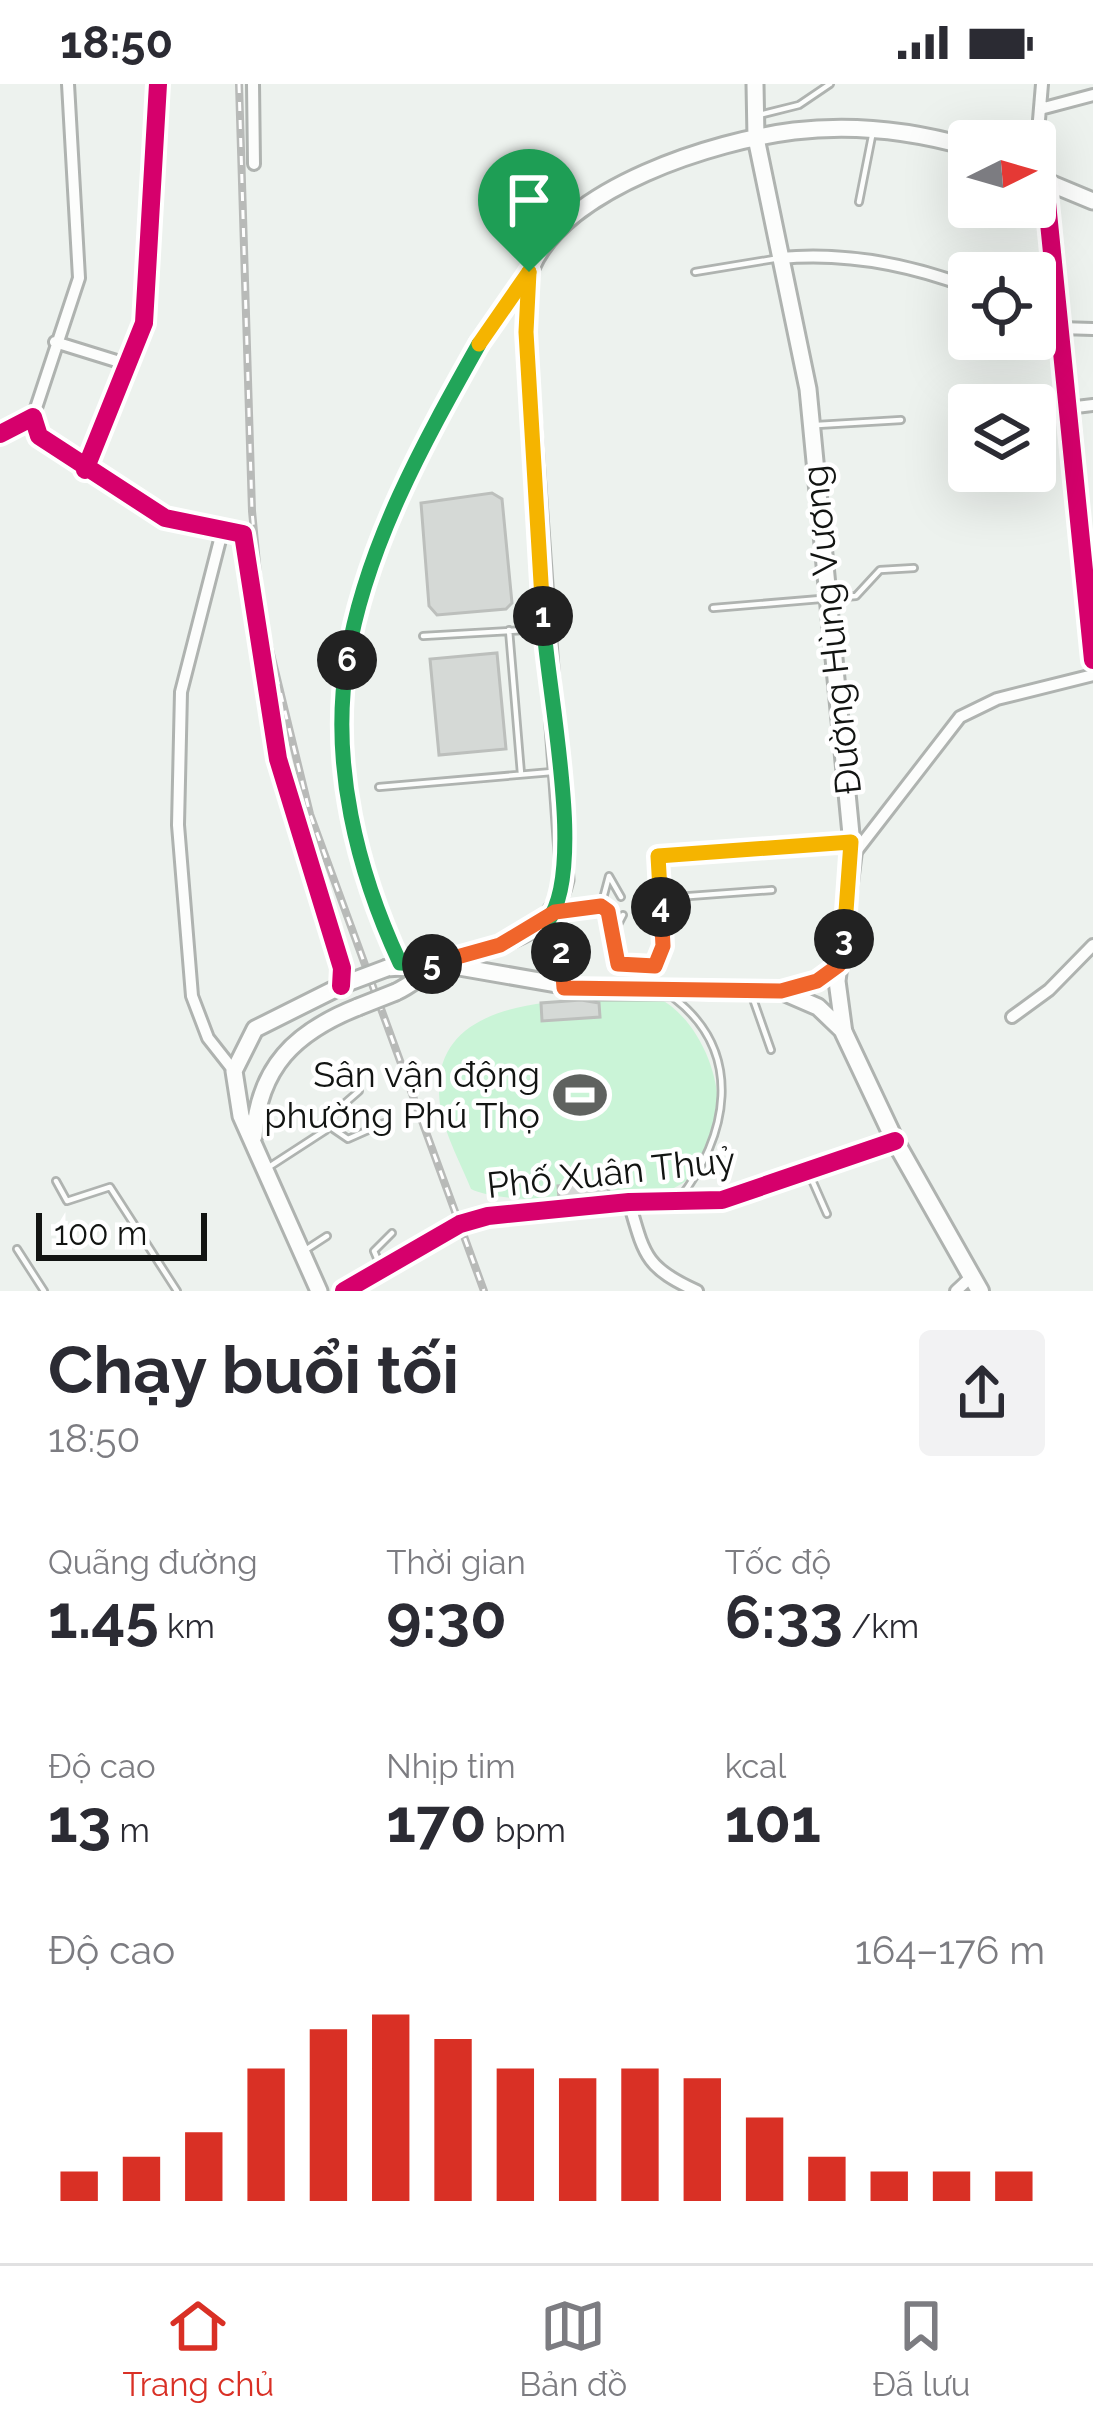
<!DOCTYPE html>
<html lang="vi">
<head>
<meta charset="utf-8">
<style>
  :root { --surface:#fff; --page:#f2f2f3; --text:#2b2b33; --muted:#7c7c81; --line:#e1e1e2; --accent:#d93025 }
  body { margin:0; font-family:Raleway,sans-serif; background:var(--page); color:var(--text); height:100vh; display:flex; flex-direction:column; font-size:45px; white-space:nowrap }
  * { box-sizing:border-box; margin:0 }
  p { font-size:39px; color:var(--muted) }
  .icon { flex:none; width:66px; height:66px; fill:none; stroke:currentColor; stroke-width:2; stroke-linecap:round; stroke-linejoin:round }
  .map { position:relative; height:1207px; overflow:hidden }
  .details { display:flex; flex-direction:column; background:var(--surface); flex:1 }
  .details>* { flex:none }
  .needle { width:78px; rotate:85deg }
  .buttons { position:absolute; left:948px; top:36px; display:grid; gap:24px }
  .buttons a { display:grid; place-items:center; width:108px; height:108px; border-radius:12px; background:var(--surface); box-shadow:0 12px 48px #0002; font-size:60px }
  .scale { position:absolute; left:36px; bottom:30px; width:171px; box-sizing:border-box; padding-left:12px; border:6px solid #121412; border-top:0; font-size:33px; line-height:42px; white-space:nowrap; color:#121412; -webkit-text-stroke:9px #fff; paint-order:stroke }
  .pin { position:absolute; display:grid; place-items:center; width:102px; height:102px; color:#fff; margin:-123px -51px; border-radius:50% 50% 50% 0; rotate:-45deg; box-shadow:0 0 12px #0007 }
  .pin .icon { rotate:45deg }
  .km { position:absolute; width:60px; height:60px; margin:-30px; border-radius:50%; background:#222; color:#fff; font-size:33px; line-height:60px; text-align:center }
  .round { display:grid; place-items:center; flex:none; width:126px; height:126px; border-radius:12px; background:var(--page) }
  .head { display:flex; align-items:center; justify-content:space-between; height:204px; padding:0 48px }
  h1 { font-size:66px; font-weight:700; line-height:90px }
  .metrics { display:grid; grid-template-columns:repeat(3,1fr); gap:18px; height:204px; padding:12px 48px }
  .metrics div { display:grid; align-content:center }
  .metrics b { font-size:60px; font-weight:700 }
  .metrics small { font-size:33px; font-weight:400 }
  .metrics p { font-size:33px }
  .chart { height:336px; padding:24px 48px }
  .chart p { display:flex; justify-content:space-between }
  .chart svg { width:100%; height:216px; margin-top:12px; stroke:var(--accent); stroke-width:6 }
  .status { display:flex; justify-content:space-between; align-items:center; height:84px; padding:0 60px; background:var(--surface); direction:ltr }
  .status svg { height:33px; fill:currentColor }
  .dock { display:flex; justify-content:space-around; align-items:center; height:168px; border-top:3px solid var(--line); background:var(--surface); font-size:33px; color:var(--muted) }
  .dock a { display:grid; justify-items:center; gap:6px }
  .dock .active { color:var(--accent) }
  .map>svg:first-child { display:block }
  .green { fill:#caf4d7 }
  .building { fill:#d5d9d6; stroke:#bcbfbc; stroke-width:3 }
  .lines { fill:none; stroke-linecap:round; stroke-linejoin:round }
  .lane-casing { stroke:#afb3b0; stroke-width:10 }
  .street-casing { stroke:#afb3b0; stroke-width:16 }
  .secondary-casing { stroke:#afb3b0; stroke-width:21 }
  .primary-casing { stroke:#afb3b0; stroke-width:22 }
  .lane { stroke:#fcfdfc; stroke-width:4.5 }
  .street { stroke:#fcfdfc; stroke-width:10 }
  .secondary { stroke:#fcfdfc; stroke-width:15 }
  .primary { stroke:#fcfdfc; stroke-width:16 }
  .rail-casing { stroke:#b8bab8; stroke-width:8 }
  .rail { stroke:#fff; stroke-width:3; stroke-dasharray:9; stroke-linecap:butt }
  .secondary-bridge-casing { stroke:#afb3b0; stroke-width:21; stroke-linecap:butt }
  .secondary-bridge { stroke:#fcfdfc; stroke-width:15 }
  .cycleway-casing { stroke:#fff; stroke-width:26 }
  .cycleway { stroke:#d6006c; stroke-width:18 }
  .split-1-casing { stroke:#fff; stroke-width:24 }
  .split-2-casing { stroke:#fff; stroke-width:24 }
  .split-3-casing { stroke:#fff; stroke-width:24 }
  .split-4-casing { stroke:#fff; stroke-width:24 }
  .split-5-casing { stroke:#fff; stroke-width:24 }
  .split-6-casing { stroke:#fff; stroke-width:24 }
  .split-7-casing { stroke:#fff; stroke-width:24 }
  .split-8-casing { stroke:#fff; stroke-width:24 }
  .split-1 { stroke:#f5b400; stroke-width:15 }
  .split-2 { stroke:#22a559; stroke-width:15 }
  .split-3 { stroke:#f0652b; stroke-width:15 }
  .split-4 { stroke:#f5b400; stroke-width:15 }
  .split-5 { stroke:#f0652b; stroke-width:15 }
  .split-6 { stroke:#22a559; stroke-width:15 }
  .split-7 { stroke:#22a559; stroke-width:15 }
  .split-8 { stroke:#f5b400; stroke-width:15 }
  .labels { text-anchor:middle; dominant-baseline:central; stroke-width:9; stroke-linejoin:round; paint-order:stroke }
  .street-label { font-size:36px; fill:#121412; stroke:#fff }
  .poi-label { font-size:36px; fill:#121412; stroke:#fff; text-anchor:end }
</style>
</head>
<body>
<div class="status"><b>18:50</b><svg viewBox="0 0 49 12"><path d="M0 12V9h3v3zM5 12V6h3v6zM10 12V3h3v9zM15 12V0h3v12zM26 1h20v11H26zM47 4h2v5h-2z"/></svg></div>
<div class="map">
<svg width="1093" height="1207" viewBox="0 0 1093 1207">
  <rect width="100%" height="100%" fill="#edf2ee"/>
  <path class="green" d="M657,913C720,945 749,1070 672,1105C639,1120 502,1121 471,1105C461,1080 446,1053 441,1027C419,903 580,917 657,913Z"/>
  <path class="building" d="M492,409L502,415L512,519L506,525L437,531L429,522L421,419Z
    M497,569L506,665L439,671L430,575Z
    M581,916L599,919L600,933L542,937L541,919Z
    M608,1098L609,1110L559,1115L558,1102Z"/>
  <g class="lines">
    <g class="lane-casing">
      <path id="lane" d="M759,31L799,21L830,0
        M859,118L872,52
        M695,188L774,175
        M817,341L901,336
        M713,524L856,512L880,486L914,484
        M509,546L521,690
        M423,552L543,545
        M379,703L552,688
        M601,822L609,792L621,813
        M557,828L601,822L608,827L618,880L655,882C671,861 655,832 676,813L772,806
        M662,829L658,772L846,758
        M612,852L623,831
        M752,912L771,966
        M674,914C745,969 728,1053 679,1115
        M329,1042L348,1055L384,1039
        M269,1083L326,1046L336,1027L359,1007
        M808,1087L827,1130
        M56,1097L67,1117L110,1103L177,1207
        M17,1165L44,1207
        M307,1165L327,1152
        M380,1181L374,1167L392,1149"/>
    </g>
    <g class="street-casing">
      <path id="street" d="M253,0L254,80
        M1044,24L1093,11
        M1035,84L1042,0
        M1045,99L1093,576
        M780,174C845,168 908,180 969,203
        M1035,233L1060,244L1093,245
        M55,258L126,280
        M1068,324L1093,321
        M33,333L79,194L68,0
        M0,350L33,333L39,352L165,434L243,450L278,675L342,884L341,902
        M85,386L144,239L158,0
        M222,448L181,608L178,741L192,912L208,954L234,987
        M854,770L960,633L997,615L1093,591
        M401,879C314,696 332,559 415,379C446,314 482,248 527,191
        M1012,933L1049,906L1093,861
        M629,1118C644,1170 645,1184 697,1207
        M344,1207L460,1140L488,1132L629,1118L722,1116L895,1057
        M956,1207L971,1193"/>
    </g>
    <g class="secondary-casing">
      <path id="secondary" d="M755,0L756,54L808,305L853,771L837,897L844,949
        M1035,93L1093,117
        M547,837L560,862L564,904
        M387,884L442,880L597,907H781L818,923L842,946
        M783,907L817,897L839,881
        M396,908C414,900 428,885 446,878C496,858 551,857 565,796L526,248C527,229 524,202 531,184C565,103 715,57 794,47C852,40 913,47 969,63
        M254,1052C259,983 295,948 358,923
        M319,1207L241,1032L234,987L255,945L347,899"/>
    </g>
    <g class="primary-casing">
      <path id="primary" d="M844,949L895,1057L980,1207"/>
    </g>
    <use href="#lane" class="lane"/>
    <use href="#street" class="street"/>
    <use href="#secondary" class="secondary"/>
    <use href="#primary" class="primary"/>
    <g class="rail-casing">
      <path id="rail" d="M239,0L252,427L262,533L310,730L484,1207"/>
    </g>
    <use href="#rail" class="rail"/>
    <g class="secondary-bridge-casing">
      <path id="secondary-bridge" d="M347,899L387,884
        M358,923L396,908"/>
    </g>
    <use href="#secondary-bridge" class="secondary-bridge"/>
    <g class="cycleway-casing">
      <path id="cycleway" d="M1045,99L1093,576
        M0,350L33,333L39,352L165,434L243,450L278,675L342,884L341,902
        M85,386L144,239L158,0
        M344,1207L460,1140L488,1132L629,1118L722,1116L895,1057"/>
    </g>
    <use href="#cycleway" class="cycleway"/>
  </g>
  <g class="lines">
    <g class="split-1-casing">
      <path id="split-1" d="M529,188L526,248L543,532"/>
    </g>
    <g class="split-2-casing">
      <path id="split-2" d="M543,532C546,602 588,787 547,838L561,868"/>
    </g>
    <g class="split-3-casing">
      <path id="split-3" d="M561,868L564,904L781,907L817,897L839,881L844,855"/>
    </g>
    <g class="split-4-casing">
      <path id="split-4" d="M661,823L658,772L851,758L844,855"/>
    </g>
    <g class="split-5-casing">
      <path id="split-5" d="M432,880L500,861L555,828L601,822L608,827L618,880L655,882L663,862L661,823"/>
    </g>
    <g class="split-6-casing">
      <path id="split-6" d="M347,576C330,679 357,787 400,879L432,880"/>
    </g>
    <g class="split-7-casing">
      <path id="split-7" d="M347,576C365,463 424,358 479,260"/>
    </g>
    <g class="split-8-casing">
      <path id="split-8" d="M479,260L529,188"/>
    </g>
    <use href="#split-1" class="split-1"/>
    <use href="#split-2" class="split-2"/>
    <use href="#split-3" class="split-3"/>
    <use href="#split-4" class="split-4"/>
    <use href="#split-5" class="split-5"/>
    <use href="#split-6" class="split-6"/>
    <use href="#split-7" class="split-7"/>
    <use href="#split-8" class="split-8"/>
  </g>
  <defs>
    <g id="stadium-bare" transform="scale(4.14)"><path d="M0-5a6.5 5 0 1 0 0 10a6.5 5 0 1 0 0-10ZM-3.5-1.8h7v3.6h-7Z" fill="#5f625f" stroke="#fff" stroke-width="2.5" paint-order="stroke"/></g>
  </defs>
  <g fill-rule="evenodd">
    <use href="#stadium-bare" x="580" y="1011"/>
  </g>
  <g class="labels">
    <g class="street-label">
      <text transform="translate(831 546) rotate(-96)">Đường Hùng Vương</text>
      <text transform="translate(611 1088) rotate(-6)">Phố Xuân Thuỷ</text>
    </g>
    <g class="poi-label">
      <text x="540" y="990">Sân vận động<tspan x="540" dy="41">phường Phú Thọ</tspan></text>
    </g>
  </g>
</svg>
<div class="buttons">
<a><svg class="needle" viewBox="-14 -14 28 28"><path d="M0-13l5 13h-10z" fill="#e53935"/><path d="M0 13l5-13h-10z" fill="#7c7c81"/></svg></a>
<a><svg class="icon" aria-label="locate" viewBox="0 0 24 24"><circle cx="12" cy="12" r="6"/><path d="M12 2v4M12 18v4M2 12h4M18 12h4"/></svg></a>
<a><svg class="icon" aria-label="layers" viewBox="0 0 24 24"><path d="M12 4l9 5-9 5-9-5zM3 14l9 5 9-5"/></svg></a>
</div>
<div class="scale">100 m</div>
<div class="pin" style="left:529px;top:188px;background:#1e9e55"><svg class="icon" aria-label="arrive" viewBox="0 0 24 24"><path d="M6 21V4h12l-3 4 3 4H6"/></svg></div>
<b class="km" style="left:543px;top:532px">1</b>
<b class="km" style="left:561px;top:868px">2</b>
<b class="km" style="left:844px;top:855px">3</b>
<b class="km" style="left:661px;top:823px">4</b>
<b class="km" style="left:432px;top:880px">5</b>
<b class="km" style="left:347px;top:576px">6</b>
</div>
<section class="details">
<div class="head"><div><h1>Chạy buổi tối</h1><p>18:50</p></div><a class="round"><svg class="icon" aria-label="share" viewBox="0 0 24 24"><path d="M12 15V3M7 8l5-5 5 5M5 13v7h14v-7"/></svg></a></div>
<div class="metrics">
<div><p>Quãng đường</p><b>1.45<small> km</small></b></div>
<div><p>Thời gian</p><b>9:30</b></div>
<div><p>Tốc độ</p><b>6:33<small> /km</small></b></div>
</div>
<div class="metrics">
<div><p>Độ cao</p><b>13<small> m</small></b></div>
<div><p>Nhịp tim</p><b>170<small> bpm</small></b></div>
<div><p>kcal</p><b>101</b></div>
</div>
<div class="chart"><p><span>Độ cao</span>164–176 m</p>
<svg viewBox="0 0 160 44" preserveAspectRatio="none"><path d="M5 44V38M15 44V35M25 44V30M35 44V17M45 44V9M55 44V6M65 44V11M75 44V17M85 44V19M95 44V17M105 44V19M115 44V27M125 44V35M135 44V38M145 44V38M155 44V38"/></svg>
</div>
</section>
<nav class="dock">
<a class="active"><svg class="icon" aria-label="home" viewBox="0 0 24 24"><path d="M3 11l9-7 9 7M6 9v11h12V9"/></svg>Trang chủ</a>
<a><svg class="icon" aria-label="map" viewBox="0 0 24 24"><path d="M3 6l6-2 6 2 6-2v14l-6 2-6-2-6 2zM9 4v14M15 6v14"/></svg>Bản đồ</a>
<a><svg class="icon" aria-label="saved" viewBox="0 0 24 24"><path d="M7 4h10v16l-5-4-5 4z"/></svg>Đã lưu</a>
</nav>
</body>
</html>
